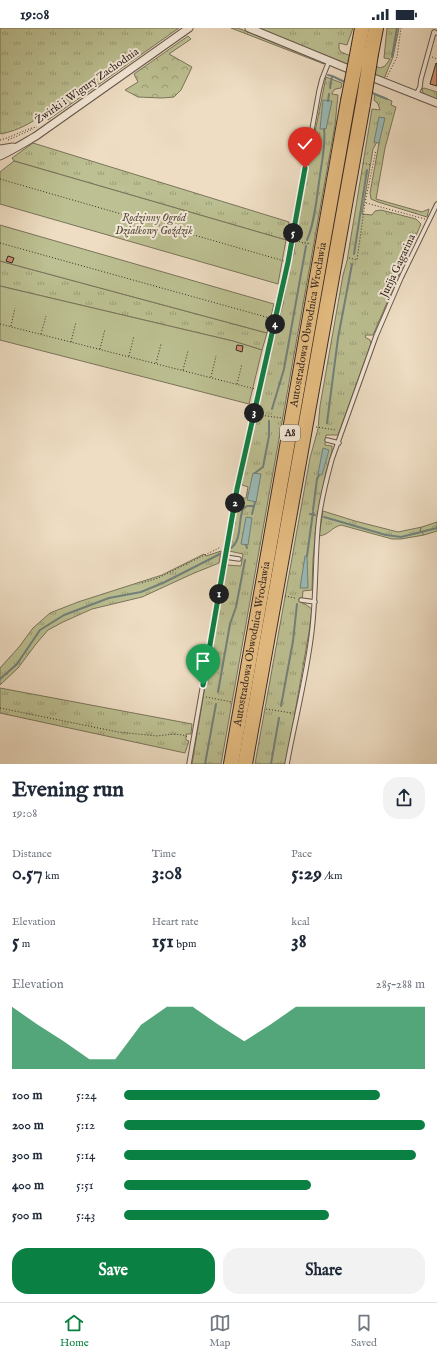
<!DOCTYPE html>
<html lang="en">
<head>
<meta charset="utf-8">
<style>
  :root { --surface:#fff; --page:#f2f2f3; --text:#1f2937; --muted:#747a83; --line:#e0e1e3; --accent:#0b8043 }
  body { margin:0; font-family:"IM FELL English",serif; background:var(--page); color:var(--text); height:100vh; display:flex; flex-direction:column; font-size:15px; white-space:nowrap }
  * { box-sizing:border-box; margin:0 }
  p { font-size:13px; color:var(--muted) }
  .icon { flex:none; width:22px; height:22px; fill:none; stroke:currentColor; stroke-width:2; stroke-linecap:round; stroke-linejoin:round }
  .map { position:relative; height:736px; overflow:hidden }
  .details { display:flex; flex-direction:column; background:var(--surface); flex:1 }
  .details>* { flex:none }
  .pin { position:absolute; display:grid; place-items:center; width:34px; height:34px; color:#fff; margin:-41px -17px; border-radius:50% 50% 50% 0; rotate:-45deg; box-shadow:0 0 4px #0007 }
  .pin .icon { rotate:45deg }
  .km { position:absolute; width:20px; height:20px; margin:-10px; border-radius:50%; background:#222; color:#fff; font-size:11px; line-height:20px; text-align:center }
  .round { display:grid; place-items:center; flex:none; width:42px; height:42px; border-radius:16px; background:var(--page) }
  .headline { display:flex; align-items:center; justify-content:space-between; height:68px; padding:0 12px }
  h1 { font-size:22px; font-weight:700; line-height:30px }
  .stats { display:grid; grid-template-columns:repeat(3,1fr); gap:6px; height:68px; padding:4px 12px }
  .stats div { display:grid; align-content:center }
  .stats b { font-size:20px; font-weight:700 }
  .stats small { font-size:11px; font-weight:400 }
  .stats p { font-size:11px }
  .chart { height:112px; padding:8px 12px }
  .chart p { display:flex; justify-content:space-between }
  .chart svg { width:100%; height:72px; margin-top:4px; fill:var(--accent); opacity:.7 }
  .cta { display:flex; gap:8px; margin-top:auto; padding:8px 12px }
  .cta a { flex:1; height:46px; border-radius:16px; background:var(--accent); color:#fff; font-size:16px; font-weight:700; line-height:46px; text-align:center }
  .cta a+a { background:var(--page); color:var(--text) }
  ul { padding:0 12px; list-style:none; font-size:13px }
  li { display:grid; grid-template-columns:64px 48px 1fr; align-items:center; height:30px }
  li i { height:10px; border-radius:5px; background:var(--accent) }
  .status { display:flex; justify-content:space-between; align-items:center; height:28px; padding:0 20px; background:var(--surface); direction:ltr }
  .status svg { height:11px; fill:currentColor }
  .menu { display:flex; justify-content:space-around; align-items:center; height:56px; border-top:1px solid var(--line); background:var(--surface); font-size:11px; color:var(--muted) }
  .menu a { display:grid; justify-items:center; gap:2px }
  .menu .active { color:var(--accent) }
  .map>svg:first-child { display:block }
  .grass { fill:url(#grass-tufts); stroke:#7a745b }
  .forest { fill:url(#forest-crowns); stroke:#7a745b }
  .green { fill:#bcc092; stroke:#7a745b }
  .water { fill:#9abbb8; stroke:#72817d }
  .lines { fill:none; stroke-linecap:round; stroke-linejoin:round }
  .stream { stroke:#72817d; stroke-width:2 }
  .building { fill:#d29171; stroke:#372924 }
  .lane-casing { stroke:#65564c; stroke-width:5.5 }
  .street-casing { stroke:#65564c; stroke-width:9 }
  .highway-casing { stroke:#372924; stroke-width:16 }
  .path { stroke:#372924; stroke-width:1; stroke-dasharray:1 2; stroke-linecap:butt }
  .lane { stroke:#f4e9d8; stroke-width:3.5 }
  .street { stroke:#f4e9d8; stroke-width:7 }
  .highway { stroke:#e7be82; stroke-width:14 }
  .highway-bridge-casing { stroke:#372924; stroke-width:16; stroke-linecap:butt }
  .highway-bridge { stroke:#e7be82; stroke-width:14 }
  .route-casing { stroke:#fff; stroke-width:8 }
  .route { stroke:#0b8043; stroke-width:5 }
  .labels { text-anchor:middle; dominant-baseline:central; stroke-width:4; stroke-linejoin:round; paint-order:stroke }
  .shield { fill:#f4e9d8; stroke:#70635a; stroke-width:1 }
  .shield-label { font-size:10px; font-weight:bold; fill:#372924 }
  .street-label { font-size:11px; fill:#372924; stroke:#f4e9d8 }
  .park-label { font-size:11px; font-style:italic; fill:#584f40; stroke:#f4e9d8 }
</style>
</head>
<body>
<div class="status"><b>19:08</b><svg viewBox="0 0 49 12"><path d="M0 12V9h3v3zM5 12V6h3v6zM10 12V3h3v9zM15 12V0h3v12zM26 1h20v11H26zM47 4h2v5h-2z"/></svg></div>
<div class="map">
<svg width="437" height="736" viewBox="0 0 437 736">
  <defs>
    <pattern id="grass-tufts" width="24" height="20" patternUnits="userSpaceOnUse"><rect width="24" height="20" fill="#bcc092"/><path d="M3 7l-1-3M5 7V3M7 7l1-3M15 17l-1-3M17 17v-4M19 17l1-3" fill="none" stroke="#9a9c77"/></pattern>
    <pattern id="forest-crowns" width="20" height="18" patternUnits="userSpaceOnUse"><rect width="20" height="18" fill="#bcc092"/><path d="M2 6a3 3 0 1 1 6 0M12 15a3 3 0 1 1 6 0" fill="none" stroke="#9a9c77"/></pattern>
  </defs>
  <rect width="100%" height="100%" fill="#eeddc3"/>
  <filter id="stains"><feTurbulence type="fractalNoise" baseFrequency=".005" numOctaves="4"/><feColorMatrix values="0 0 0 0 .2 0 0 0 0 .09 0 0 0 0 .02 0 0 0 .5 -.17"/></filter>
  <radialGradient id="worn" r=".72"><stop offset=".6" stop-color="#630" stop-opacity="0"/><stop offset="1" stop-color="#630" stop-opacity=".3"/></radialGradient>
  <path class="grass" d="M0,0H179L48,92L44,86C29,96 19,102 1,106L0,105Z
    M231,0H238L322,34L324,36Z
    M258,0H353L347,17L339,15V21L341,24L380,40L385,38L390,31L384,30L387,0H399L393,29L384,51Z
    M326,49L342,55L341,60L335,61L332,65V66L338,67L335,97L221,736H192L225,539L227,537L241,538L243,526L229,523L238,470H246L248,459L242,457V454L258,377L283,275L290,235L294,225L298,195L305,154Z
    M424,60L437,64V72L423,65L422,61Z
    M375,66L392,73L391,77L396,79L385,120L376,171L422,184L429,181L427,189L378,174L371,171L370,165L379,115L377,114L373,121L362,186L372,187L375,183L381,182L416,191L421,196L373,307H366L365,309L370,312L371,316L338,407H326L325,417L332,418V423L326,444L317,490L313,531L312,562L303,563L302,574L312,581L309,604L286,736H255L310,430L318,401L320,378L343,247L347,233L372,81L380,82L378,76L374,72Z
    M353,74H357L328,245L323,244Z
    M33,115L289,194L286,212L14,133L12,130Z
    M0,233L267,305L262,322L233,313L0,258Z
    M323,483L355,493L398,504L422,499L420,502L424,507L401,511H392L341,497C330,500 331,506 319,508Z
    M221,523L219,535L192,546L142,569L92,581L63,594L48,602L36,616L18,640L0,657V640L19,619L33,600L50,585L78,574L162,547L204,526L206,528Z
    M0,660L192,696L191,706H186V712L189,713L185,725L0,685Z"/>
  <path class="forest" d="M188,8L191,11L169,26L192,39L181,62L174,69L162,70L138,69L125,62L138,54L134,46Z
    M437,494V503L424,507L420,502L422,499Z"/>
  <path class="green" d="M14,133L286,212L278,256L0,176V144Z
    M0,197L274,276L267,305L0,233Z
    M0,258L233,313L262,322L249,376L0,312Z"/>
  <path class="water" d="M323,72L332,73L326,101H320Z
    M379,89L385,90L379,115L374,114Z
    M323,420L329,422L322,447L318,446Z
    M253,445L261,446L256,474L247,472Z
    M246,489L252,490L248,517L241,516Z
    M305,528H307L308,560H300Z"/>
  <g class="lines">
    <path class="stream" d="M392,29L397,0
      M328,47L332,48L330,60
      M332,48L347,55
      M370,64L387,71
      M328,73L329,66
      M307,212C315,194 317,167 320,147C322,132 326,116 324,101
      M354,226L367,142
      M272,381L284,341L306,218
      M327,395L338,310L352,236
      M255,445L263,439L269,408V393
      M313,482L317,451L319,447
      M252,486L255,474
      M310,486L315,487
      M324,489L386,507L401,509L437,500
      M246,517L247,520
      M231,520C242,512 238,493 243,481L247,478H254
      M307,528L313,484
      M0,651L17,636L40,602L64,587L109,570L141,564L165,554L220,526
      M218,664L230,596L236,579L245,532
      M281,678L293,613L297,576
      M205,736L216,676
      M271,736L279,690"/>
  </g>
  <path class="building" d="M436,35L437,36V58L430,56Z
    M8,228L14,230L12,235L6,233Z
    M237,317L243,318L242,324L236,322Z"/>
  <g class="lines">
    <g class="lane-casing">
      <path id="lane" d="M416,67L420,59L421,51L434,4L437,5
        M327,412L339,415
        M225,529L239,531
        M301,572L315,574
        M189,736L237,461L288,234L319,63L322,51L329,33
        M287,736C295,692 307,647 312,602C316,568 315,533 318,499C320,476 326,453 332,431L376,308L401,250L437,176"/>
    </g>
    <g class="street-casing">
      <path id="street" d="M249,0L356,44
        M366,47L437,75
        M0,121L13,119
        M0,128C13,122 24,115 36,108L189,0"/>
    </g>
    <g class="highway-casing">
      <g id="highway">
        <path d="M358,22L362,0"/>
        <path d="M371,26L376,0"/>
        <path id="s1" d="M231,736L348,73"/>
        <path d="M245,736L363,76"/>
      </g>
    </g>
    <path class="path" d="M432,29L437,31
      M387,49L397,29L401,0
      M0,112C13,109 24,101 37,99
      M8,112L33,101
      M363,135L371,137
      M0,151L284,233
      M366,175L425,191
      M296,213L311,216
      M0,215L266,289L271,291
      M349,230L357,232L365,175L376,122
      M0,296L255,361
      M11,298L15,280
      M41,306L46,288
      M71,314L76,294
      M100,321L105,301
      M129,328L134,308
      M156,335L161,316
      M183,342L188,323
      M211,349L216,328
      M237,356L242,336
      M259,387L282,390
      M316,399L336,402
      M142,555L158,550L221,519
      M285,568L295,570
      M206,669L232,674
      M0,680L118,704L157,708L173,706L183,707L189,709
      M266,681L292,685"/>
    <use href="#lane" class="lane"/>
    <use href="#street" class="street"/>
    <use href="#highway" class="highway"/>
    <g class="highway-bridge-casing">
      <path id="highway-bridge" d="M348,73L358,22
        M363,76L371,26"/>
    </g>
    <use href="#highway-bridge" class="highway-bridge"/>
  </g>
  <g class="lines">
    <g class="route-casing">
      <path id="route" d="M203,657L237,461L288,234L305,140"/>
    </g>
    <use href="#route" class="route"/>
  </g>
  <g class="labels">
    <rect class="shield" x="280" y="397" width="20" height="16" rx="3"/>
    <g class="shield-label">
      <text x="290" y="405">A8</text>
    </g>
    <g class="street-label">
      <text transform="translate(87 58) rotate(-35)">Żwirki i Wigury Zachodnia</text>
      <text transform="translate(398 238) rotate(-65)">Jurija Gagarina</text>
      <text stroke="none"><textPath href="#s1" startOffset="446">Autostradowa Obwodnica Wrocławia</textPath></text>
      <text stroke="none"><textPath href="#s1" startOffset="122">Autostradowa Obwodnica Wrocławia</textPath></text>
    </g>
    <g class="park-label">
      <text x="154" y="190">Rodzinny Ogród<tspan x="154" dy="13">Działkowy Goździk</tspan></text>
    </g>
  </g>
  <rect width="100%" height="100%" filter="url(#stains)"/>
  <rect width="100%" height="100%" fill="url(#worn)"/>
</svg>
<div class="pin" style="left:203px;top:657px;background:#1e9e55"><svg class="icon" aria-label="arrive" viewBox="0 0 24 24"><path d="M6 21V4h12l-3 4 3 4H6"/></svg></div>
<div class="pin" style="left:305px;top:140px;background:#d93025"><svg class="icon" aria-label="check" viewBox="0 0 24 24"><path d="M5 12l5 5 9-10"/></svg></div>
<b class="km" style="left:219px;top:566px">1</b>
<b class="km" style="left:235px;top:475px">2</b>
<b class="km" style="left:254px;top:385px">3</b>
<b class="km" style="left:275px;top:296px">4</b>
<b class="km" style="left:293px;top:205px">5</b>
</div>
<section class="details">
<div class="headline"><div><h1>Evening run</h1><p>19:08</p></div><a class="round"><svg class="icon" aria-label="share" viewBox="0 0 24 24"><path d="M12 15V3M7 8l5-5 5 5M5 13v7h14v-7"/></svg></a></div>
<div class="stats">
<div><p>Distance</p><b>0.57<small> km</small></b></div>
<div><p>Time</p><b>3:08</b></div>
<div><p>Pace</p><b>5:29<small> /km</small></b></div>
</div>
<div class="stats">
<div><p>Elevation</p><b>5<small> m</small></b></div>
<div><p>Heart rate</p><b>151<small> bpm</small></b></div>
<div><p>kcal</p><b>38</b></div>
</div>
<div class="chart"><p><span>Elevation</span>285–288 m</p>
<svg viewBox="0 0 160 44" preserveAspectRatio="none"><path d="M0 44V6L10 17L20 27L30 38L40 38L50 17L60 6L70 6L80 17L90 27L100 17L110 6L120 6L130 6L140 6L150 6L160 6V44z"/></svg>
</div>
<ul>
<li><b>100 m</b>5:24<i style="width:85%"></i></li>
<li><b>200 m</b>5:12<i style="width:100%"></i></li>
<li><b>300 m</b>5:14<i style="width:97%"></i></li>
<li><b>400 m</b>5:51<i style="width:62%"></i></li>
<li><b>500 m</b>5:43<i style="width:68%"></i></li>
</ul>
<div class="cta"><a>Save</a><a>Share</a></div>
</section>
<nav class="menu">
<a class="active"><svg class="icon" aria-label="home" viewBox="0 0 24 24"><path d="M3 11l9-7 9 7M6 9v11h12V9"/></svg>Home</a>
<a><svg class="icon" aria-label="map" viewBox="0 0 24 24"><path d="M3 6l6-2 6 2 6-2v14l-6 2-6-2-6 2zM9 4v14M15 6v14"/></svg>Map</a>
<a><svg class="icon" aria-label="saved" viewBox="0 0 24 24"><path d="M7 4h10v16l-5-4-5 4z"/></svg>Saved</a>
</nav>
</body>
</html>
